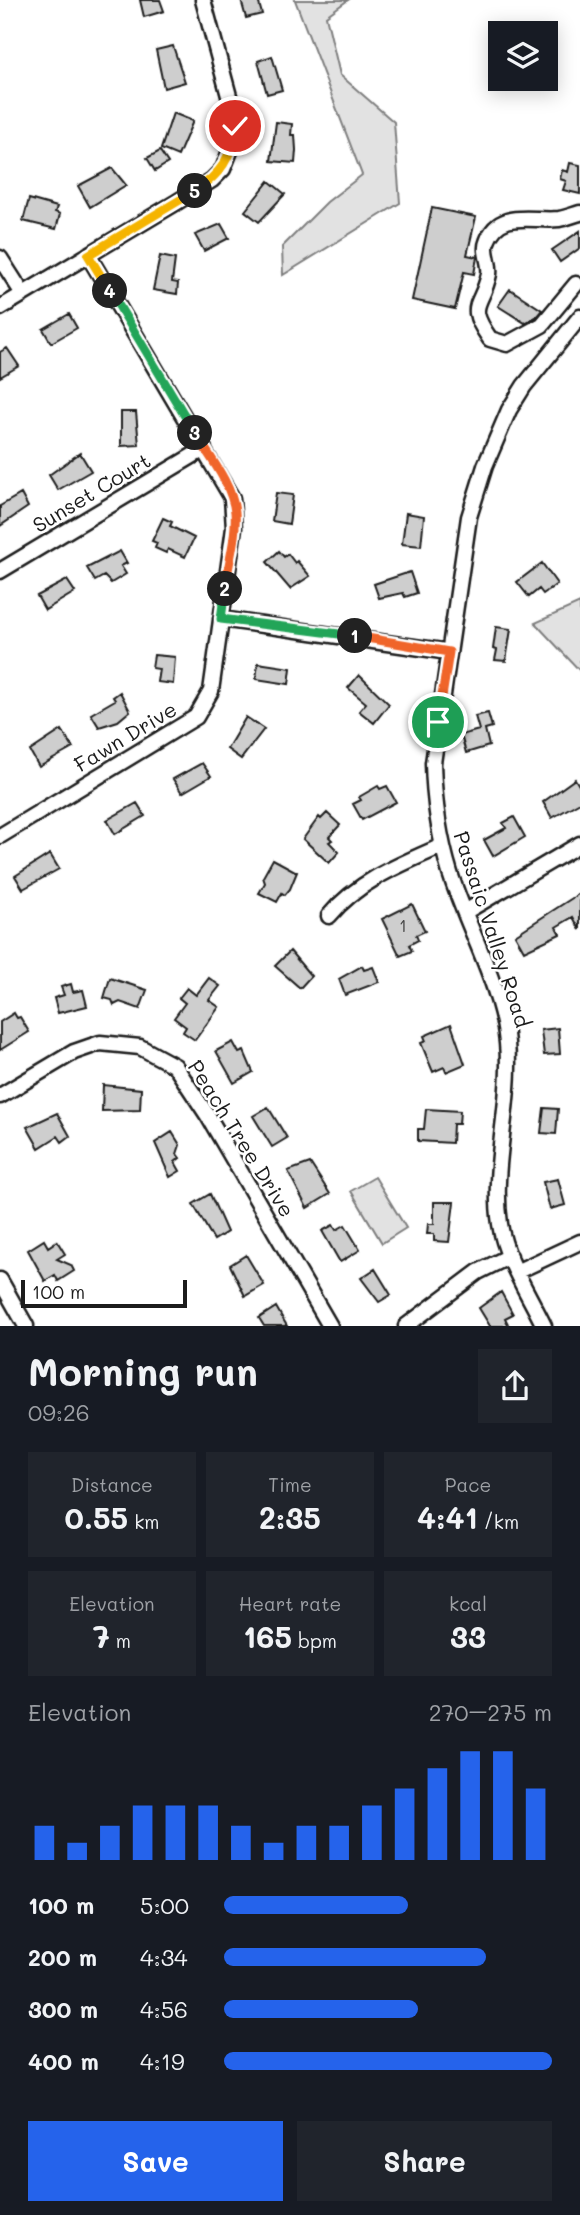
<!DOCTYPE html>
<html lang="en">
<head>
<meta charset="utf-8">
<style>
  :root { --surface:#171b24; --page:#20242c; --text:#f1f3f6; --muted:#9ea1a6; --accent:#2563eb }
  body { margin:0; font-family:Mali,sans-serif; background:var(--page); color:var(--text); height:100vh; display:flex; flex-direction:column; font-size:26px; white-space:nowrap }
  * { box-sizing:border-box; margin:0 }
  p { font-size:23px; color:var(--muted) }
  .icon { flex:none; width:38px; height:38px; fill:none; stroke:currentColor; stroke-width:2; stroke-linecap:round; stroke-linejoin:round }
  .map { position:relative; height:1326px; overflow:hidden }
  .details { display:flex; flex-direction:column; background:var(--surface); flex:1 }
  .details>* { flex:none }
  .tools { position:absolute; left:488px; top:21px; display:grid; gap:14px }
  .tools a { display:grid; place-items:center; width:70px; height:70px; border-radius:0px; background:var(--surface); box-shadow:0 4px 18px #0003; font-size:35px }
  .scale { position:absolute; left:21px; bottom:18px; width:166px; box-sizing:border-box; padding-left:7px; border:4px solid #1c1c1c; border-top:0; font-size:19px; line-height:24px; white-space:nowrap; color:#1c1c1c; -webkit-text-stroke:5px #fff; paint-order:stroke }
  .pin { position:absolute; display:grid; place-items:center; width:60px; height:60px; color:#fff; margin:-30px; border:4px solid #fff; border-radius:50%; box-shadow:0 2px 7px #0007 }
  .km { position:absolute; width:35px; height:35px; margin:-18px; border-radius:50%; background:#222; color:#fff; font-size:19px; line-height:35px; text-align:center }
  .round { display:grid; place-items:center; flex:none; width:74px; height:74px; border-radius:0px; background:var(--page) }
  .summary { display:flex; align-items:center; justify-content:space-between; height:119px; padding:0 28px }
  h1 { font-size:38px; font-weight:700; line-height:52px }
  .metrics { display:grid; grid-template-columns:repeat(3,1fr); gap:10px; height:119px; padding:7px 28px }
  .metrics div { display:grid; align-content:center; border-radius:0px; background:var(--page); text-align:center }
  .metrics b { font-size:30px; font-weight:700 }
  .metrics small { font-size:19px; font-weight:400 }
  .metrics p { font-size:19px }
  .chart { height:196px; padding:14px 28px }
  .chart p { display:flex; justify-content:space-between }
  .chart svg { width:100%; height:126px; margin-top:7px; stroke:var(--accent); stroke-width:6 }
  .cta { display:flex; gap:14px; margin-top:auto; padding:14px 28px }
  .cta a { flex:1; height:80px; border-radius:0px; background:var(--accent); color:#fff; font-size:28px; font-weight:700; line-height:80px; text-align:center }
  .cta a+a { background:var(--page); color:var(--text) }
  ul { padding:0 28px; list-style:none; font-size:23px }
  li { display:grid; grid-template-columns:112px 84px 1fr; align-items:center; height:52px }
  li i { height:18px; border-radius:9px; background:var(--accent) }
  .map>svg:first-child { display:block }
  .green { fill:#e2e2e2; stroke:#7f7f7f; stroke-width:2 }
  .building { fill:#cecece; stroke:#1c1c1c; stroke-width:2 }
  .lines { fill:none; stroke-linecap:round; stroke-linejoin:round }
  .minor-casing { stroke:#1c1c1c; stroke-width:19 }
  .minor { stroke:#fff; stroke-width:14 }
  .split-1-casing { stroke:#fff; stroke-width:14 }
  .split-2-casing { stroke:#fff; stroke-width:14 }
  .split-3-casing { stroke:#fff; stroke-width:14 }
  .split-4-casing { stroke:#fff; stroke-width:14 }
  .split-5-casing { stroke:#fff; stroke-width:14 }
  .split-6-casing { stroke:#fff; stroke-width:14 }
  .split-1 { stroke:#f0652b; stroke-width:9 }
  .split-2 { stroke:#22a559; stroke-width:9 }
  .split-3 { stroke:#f0652b; stroke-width:9 }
  .split-4 { stroke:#22a559; stroke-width:9 }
  .split-5 { stroke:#f5b400; stroke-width:9 }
  .split-6 { stroke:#f5b400; stroke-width:9 }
  .labels { text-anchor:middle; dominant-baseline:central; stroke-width:5; stroke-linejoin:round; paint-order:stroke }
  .number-label { font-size:18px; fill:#484848 }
  .street-label { font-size:21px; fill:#1c1c1c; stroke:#fff }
</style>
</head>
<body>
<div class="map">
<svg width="580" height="1326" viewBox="0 0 580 1326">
  <rect width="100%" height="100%" fill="#fff"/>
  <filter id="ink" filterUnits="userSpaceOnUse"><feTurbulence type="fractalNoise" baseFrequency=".0143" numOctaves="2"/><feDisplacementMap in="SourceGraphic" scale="14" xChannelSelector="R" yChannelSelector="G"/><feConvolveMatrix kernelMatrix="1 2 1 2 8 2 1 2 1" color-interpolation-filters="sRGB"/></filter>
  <g filter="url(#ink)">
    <path class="green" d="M295,0H348L326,16L340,75L394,122L400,203L283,275L282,247L327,202L362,175Z
      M580,603V671L535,623Z
      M375,1177L406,1228L382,1243L351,1191Z"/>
    <path class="building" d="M140,0H160L164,11L144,17Z
      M241,0H258L262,14L246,18Z
      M173,46L185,82L164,88L156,50Z
      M272,56L282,90L267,94L258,61Z
      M173,113L193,121L178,156L161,149Z
      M276,122L292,124L291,135H295L296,150L295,163L271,161Z
      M160,151L168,163L155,171L147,158Z
      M570,163L580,165V194L563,190L566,181L560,179L562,170L568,172Z
      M112,168L126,185L90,207L78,186Z
      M269,181L285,194L259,222L245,211Z
      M29,199L57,207L55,212L60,214L56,229L23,221Z
      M432,208L476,217L467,255L477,257L474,274L464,272L455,309L412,300Z
      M221,224L229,238L204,251L195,235Z
      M580,231V248L560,262L552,250Z
      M160,256L175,259L172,282L178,283L177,294L153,290Z
      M510,289L542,310L536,317L525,323L498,306Z
      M69,314L77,328L51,343L43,329Z
      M7,348L19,366L0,377V352Z
      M121,412H136L139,445L121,446Z
      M80,453L91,471L58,490L49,475Z
      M276,493L293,495L289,524L272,521Z
      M21,494L28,507L0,526V506Z
      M406,513L424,516L421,546L402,544Z
      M163,518L172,522L170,526L194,538L185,557L168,549L166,553L155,548L157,543L152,541Z
      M120,551L127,563L121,566L126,574L111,583L104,576L95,581L87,568Z
      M279,551L284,557L288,554L295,563L297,561L310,576L290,589L267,562Z
      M542,563L557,584L543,594L539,589L529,597L517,582Z
      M410,572L417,593L405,597L403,593L379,598L374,584Z
      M67,580L75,592L45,610L37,596Z
      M496,627L511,629L506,661L495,660L497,650L493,649Z
      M154,655L175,657L173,684L157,682L159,669L152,668Z
      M258,663L291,668L289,684L256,679Z
      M359,675L389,704L374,723L359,711L366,703L348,688Z
      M120,692L130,711L118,721L99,727L91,714L115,700L113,697Z
      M488,713L492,727L485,729L489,746L466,753L461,735L479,730L475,716Z
      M246,717L264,729L241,759L227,749Z
      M62,730L73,748L39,767L30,751Z
      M202,763L211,776L182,793L173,779Z
      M575,779L580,787V802L552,818L543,802Z
      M378,786L380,789L387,786L396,802L362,820L353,804L361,800L359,797Z
      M137,803L145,816L115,834L107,820Z
      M327,813L340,825L329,837L332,840L329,842L339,852L329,863L303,839L319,817L321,819Z
      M514,817L525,837L493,856L484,840L506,828L503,823Z
      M50,854L59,869L23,889L15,876Z
      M273,859L297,872L290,889L285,895L282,893L277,902L259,893L265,883L263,877Z
      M580,893V930L573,917L556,927L560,934L524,951L515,935Z
      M412,904L425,931L416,935L418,940L409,945L412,951L400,956L382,919Z
      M290,951L311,976L300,988L275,966Z
      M362,966L364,970L373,967L379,982L345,995L339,979Z
      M110,978L147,990L140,1009L120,1002L114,1005L112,1000L104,998Z
      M209,978L220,986L209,1000L219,1007L195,1040L183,1032L186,1027L174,1018L185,1003L179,998L187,988L196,995Z
      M71,984L73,992L83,990L87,1006L58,1013L54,998L64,995L61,987Z
      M14,1013L17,1018L20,1017L29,1032L0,1050V1022Z
      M451,1024L465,1064L446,1072L444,1067L433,1072L421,1043L426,1041L424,1036Z
      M558,1028L560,1054L544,1055L541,1030Z
      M233,1042L239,1053L244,1051L253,1072L234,1083L216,1051Z
      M103,1085L141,1089L140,1110L102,1111Z
      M268,1107L287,1138L272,1147L253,1116Z
      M544,1108L558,1109L556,1134L541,1133Z
      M426,1109L460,1111L459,1124H453L452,1143L418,1141V1129H424Z
      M57,1113L70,1136L62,1142L58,1136L39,1148L27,1127Z
      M172,1132L180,1145L177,1154L180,1158L175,1162L180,1171L170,1177L155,1143Z
      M310,1163L330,1194L307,1208L288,1171Z
      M558,1179L565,1205L550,1209L543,1182Z
      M210,1194L227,1232L214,1240L193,1204Z
      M434,1202H454L449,1242L434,1241V1234H427L428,1224H434Z
      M333,1225L336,1230L345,1225L360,1250L340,1262L322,1231Z
      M44,1240L48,1247L57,1241L65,1254L57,1259L71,1265L74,1271L58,1281L55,1275L45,1281L28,1250Z
      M246,1255L264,1285L245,1296L230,1265Z
      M375,1269L391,1295L379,1302L361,1278Z
      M501,1292L513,1314L505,1318L509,1326H490L479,1308Z
      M276,1307L287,1326H264L259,1318Z"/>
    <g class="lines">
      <g class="minor-casing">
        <path id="minor" d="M0,258L23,294
          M576,284L542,325L507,344L490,339C465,303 482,308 489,274C491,264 483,251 487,242C499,208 532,222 559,219C566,218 573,215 580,213
          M0,308L177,202L212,180L223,169L234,141L235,118L203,0
          M0,571L204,449
          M221,619L449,652
          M0,836L196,717L211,691L234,528L232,498L88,255
          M465,912L580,844
          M329,916C358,881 401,864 442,846
          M0,1096L74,1052L100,1043L140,1047L175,1066L208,1116L330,1326
          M518,1271L580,1242
          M0,1280L26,1326
          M406,1326L478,1272L510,1256
          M544,1326C529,1294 505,1259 500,1224C490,1157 518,1089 504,1023C493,971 466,923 450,873C439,837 434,801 433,763L469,517L485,466L509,410L524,386L580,317"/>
      </g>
      <use href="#minor" class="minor"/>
    </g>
  </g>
  <g class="lines" filter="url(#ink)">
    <g class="split-1-casing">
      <path id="split-1" d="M355,636L449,652L438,722"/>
    </g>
    <g class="split-2-casing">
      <path id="split-2" d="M225,589L221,619L355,636"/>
    </g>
    <g class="split-3-casing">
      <path id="split-3" d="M195,433C209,456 232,484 235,512C237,536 228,564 225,589"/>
    </g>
    <g class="split-4-casing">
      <path id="split-4" d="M110,291L195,433"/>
    </g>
    <g class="split-5-casing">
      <path id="split-5" d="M110,291L88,255L195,191"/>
    </g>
    <g class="split-6-casing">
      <path id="split-6" d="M195,191C221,174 232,158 235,126"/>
    </g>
    <use href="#split-1" class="split-1"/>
    <use href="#split-2" class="split-2"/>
    <use href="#split-3" class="split-3"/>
    <use href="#split-4" class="split-4"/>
    <use href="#split-5" class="split-5"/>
    <use href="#split-6" class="split-6"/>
  </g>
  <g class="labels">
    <g class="number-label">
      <text x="403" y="925">1</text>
    </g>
    <g class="street-label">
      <text transform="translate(91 492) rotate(-31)">Sunset Court</text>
      <text transform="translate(125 736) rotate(-31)">Fawn Drive</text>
      <text transform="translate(493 929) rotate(72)">Passaic Valley Road</text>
      <text transform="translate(242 1138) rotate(58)">Peach Tree Drive</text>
    </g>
  </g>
</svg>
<div class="tools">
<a><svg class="icon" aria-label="layers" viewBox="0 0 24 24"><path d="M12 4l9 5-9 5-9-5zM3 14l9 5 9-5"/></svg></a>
</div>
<div class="scale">100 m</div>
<div class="pin" style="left:438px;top:722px;background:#1e9e55"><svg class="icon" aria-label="arrive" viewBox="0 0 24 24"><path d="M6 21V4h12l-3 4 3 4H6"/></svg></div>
<div class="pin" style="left:235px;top:126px;background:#d93025"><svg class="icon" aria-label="check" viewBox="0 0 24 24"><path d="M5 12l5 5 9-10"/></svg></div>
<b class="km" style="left:355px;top:636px">1</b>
<b class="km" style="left:225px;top:589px">2</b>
<b class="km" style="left:195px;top:433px">3</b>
<b class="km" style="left:110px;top:291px">4</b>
<b class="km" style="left:195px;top:191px">5</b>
</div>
<section class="details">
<div class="summary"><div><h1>Morning run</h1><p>09:26</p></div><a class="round"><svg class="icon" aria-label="share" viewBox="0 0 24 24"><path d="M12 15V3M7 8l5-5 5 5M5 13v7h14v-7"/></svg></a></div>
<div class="metrics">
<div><p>Distance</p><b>0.55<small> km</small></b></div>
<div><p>Time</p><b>2:35</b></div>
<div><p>Pace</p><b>4:41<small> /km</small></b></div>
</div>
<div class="metrics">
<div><p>Elevation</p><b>7<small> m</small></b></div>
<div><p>Heart rate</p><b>165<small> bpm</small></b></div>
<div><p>kcal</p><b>33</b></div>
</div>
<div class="chart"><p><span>Elevation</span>270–275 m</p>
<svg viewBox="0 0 160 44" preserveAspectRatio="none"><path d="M5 44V32M15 44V38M25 44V32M35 44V25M45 44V25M55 44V25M65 44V32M75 44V38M85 44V32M95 44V32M105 44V25M115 44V19M125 44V12M135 44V6M145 44V6M155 44V19"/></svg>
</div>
<ul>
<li><b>100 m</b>5:00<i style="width:56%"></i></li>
<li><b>200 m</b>4:34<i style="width:80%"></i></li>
<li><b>300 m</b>4:56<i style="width:59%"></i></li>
<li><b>400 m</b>4:19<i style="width:100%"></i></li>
</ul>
<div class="cta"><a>Save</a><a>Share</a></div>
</section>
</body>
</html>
